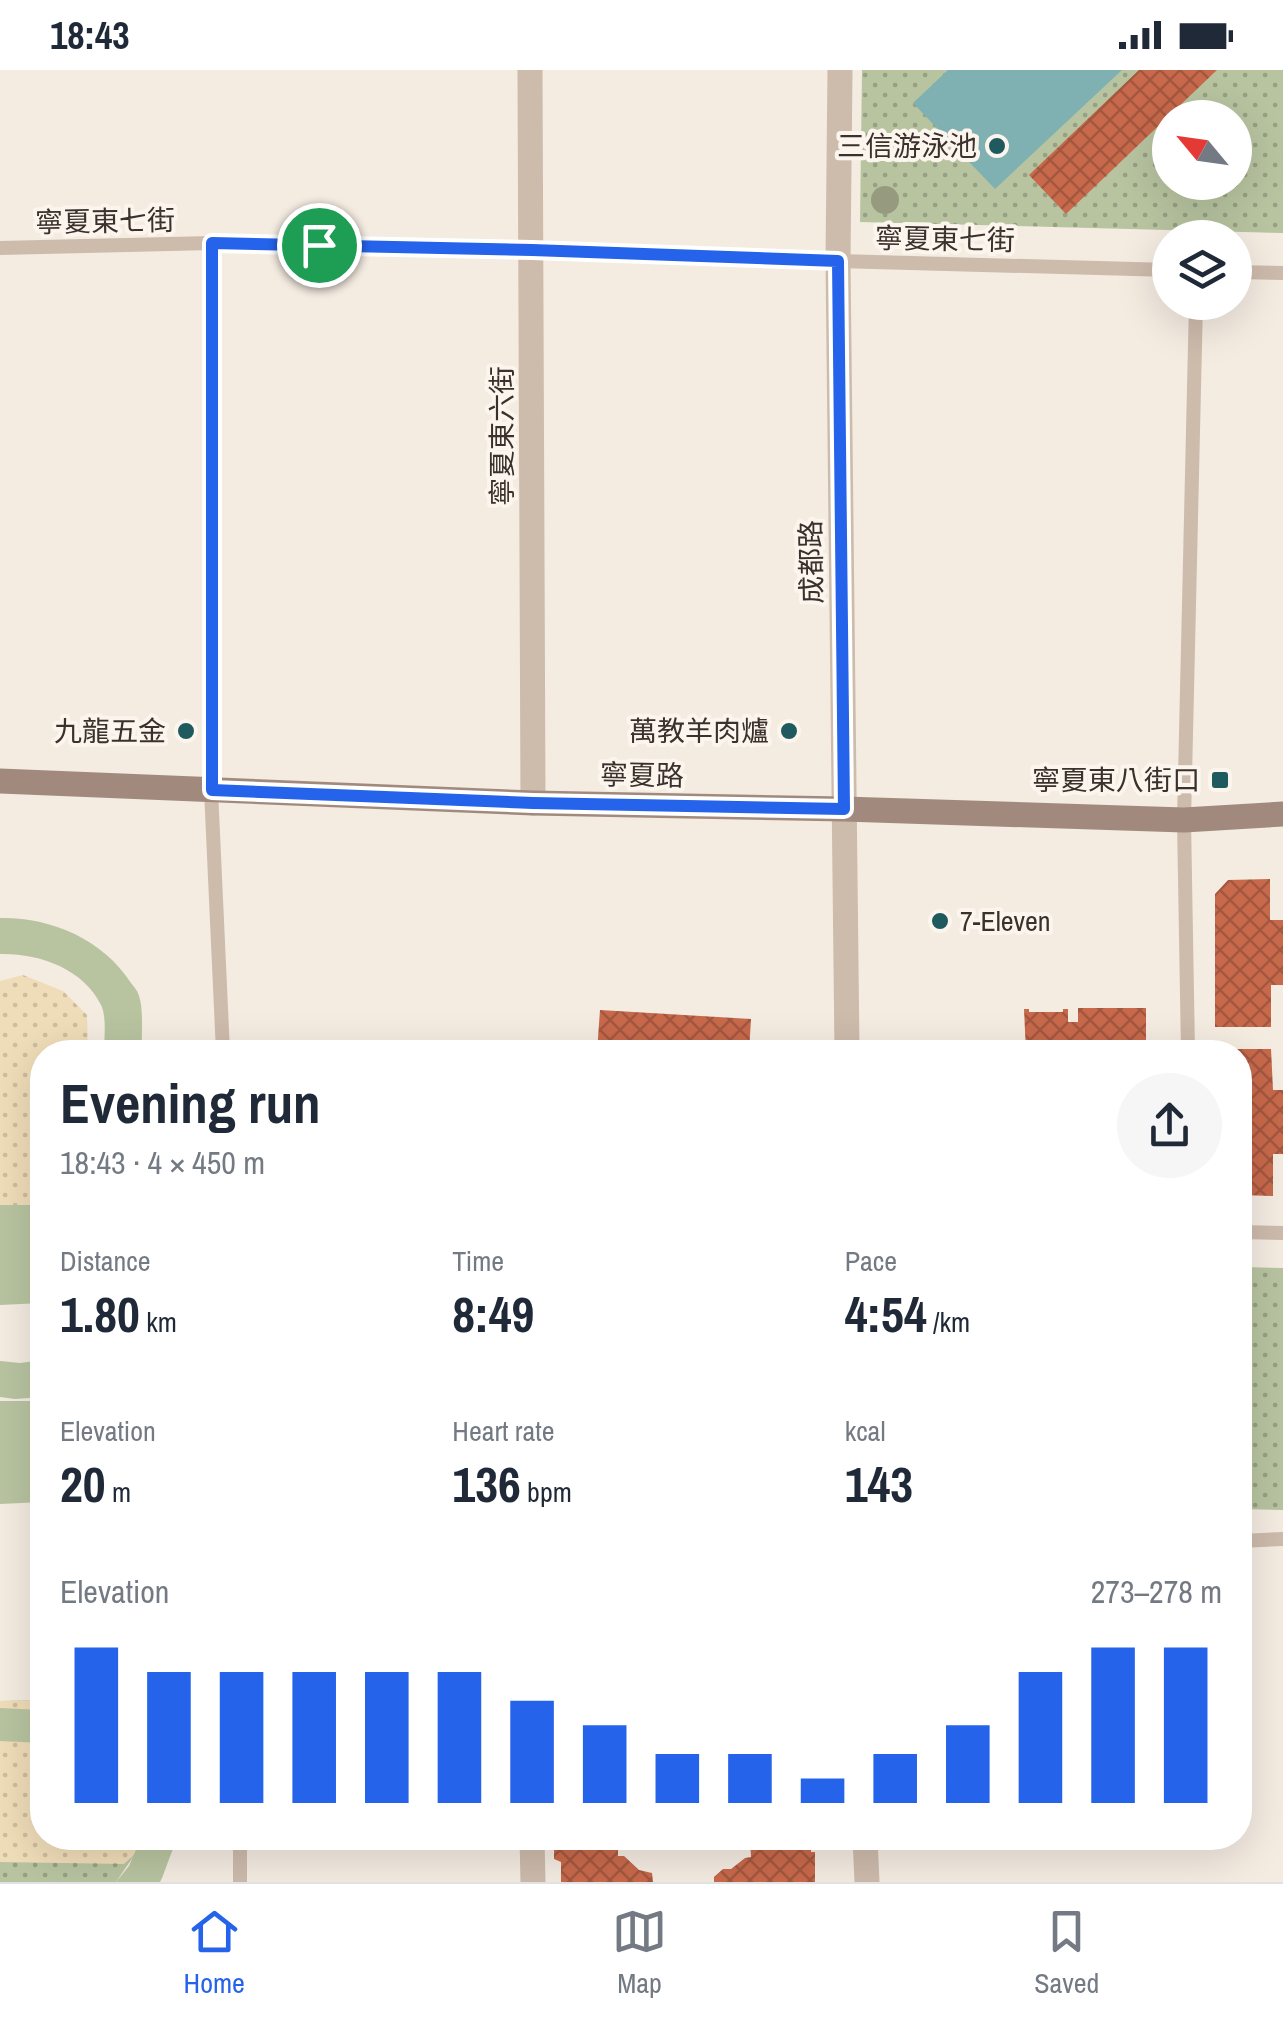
<!DOCTYPE html>
<html lang="en">
<head>
<meta charset="utf-8">
<style>
  :root { --surface:#fff; --page:#f6f6f7; --text:#1f2937; --muted:#747a83; --line:#e0e1e3; --accent:#2563eb }
  body { margin:0; font-family:"Archivo Narrow","Noto Sans TC",sans-serif; background:var(--page); color:var(--text); height:100vh; display:flex; flex-direction:column; font-size:38px; white-space:nowrap }
  * { box-sizing:border-box; margin:0 }
  p { font-size:32px; color:var(--muted) }
  .icon { flex:none; width:55px; height:55px; fill:none; stroke:currentColor; stroke-width:2; stroke-linecap:round; stroke-linejoin:round }
  .map { position:relative; flex:1; overflow:hidden }
  .drawer { position:absolute; left:30px; top:970px; width:1222px; height:810px; display:flex; flex-direction:column; background:var(--surface); border-radius:40px; box-shadow:0 10px 40px #0002 }
  .drawer>* { flex:none }
  .needle { width:65px; rotate:299deg }
  .tools { position:absolute; left:1152px; top:30px; display:grid; gap:20px }
  .tools a { display:grid; place-items:center; width:100px; height:100px; border-radius:50%; background:var(--surface); box-shadow:0 10px 40px #0002; font-size:50px }
  .pin { position:absolute; display:grid; place-items:center; width:85px; height:85px; color:#fff; margin:-42px; border:5px solid #fff; border-radius:50%; box-shadow:0 2px 10px #0007 }
  .round { display:grid; place-items:center; flex:none; width:105px; height:105px; border-radius:52px; background:var(--page) }
  .headline { display:flex; align-items:center; justify-content:space-between; height:170px; padding:0 30px }
  h1 { font-size:55px; font-weight:700; line-height:75px }
  .metrics { display:grid; grid-template-columns:repeat(3,1fr); gap:15px; height:170px; padding:10px 30px }
  .metrics div { display:grid; align-content:center }
  .metrics b { font-size:50px; font-weight:700 }
  .metrics small { font-size:28px; font-weight:400 }
  .metrics p { font-size:28px }
  .chart { height:280px; padding:20px 30px }
  .chart p { display:flex; justify-content:space-between }
  .chart svg { width:100%; height:180px; margin-top:10px; stroke:var(--accent); stroke-width:6 }
  .status { display:flex; justify-content:space-between; align-items:center; height:70px; padding:0 50px; background:var(--surface); direction:ltr }
  .status svg { height:28px; fill:currentColor }
  .menu { display:flex; justify-content:space-around; align-items:center; height:140px; border-top:2px solid var(--line); background:var(--surface); font-size:28px; color:var(--muted) }
  .menu a { display:grid; justify-items:center; gap:5px }
  .menu .current { color:var(--accent) }
  .map>svg:first-child { display:block }
  .grass { fill:url(#grass-dots); fill-rule:evenodd }
  .sand { fill:url(#sand-dots) }
  .garden { fill:#b8c4a0 }
  .water { fill:#7fb0b2 }
  .building { fill:url(#building-cross-hatch) }
  .lines { fill:none; stroke-linecap:round; stroke-linejoin:round }
  .lane { stroke:#cdbbac; stroke-width:14 }
  .street { stroke:#cdbbac; stroke-width:25 }
  .secondary { stroke:#a18a7d; stroke-width:25 }
  .tree { fill:#969b7f }
  .route-casing { stroke:#fff; stroke-width:20 }
  .route { stroke:#2563eb; stroke-width:12 }
  .poi-dot { fill:#1f5a5e; stroke:#fbf5ee; stroke-width:4 }
  .labels { text-anchor:middle; dominant-baseline:central; stroke-width:8; stroke-linejoin:round; paint-order:stroke }
  .poi-label { font-size:28px; fill:#3b302b; stroke:#fbf5ee; text-anchor:end }
  .street-label { font-size:28px; fill:#3b302b; stroke:#fbf5ee }
</style>
</head>
<body>
<div class="status"><b>18:43</b><svg viewBox="0 0 49 12"><path d="M0 12V9h3v3zM5 12V6h3v6zM10 12V3h3v9zM15 12V0h3v12zM26 1h20v11H26zM47 4h2v5h-2z"/></svg></div>
<div class="map">
<svg width="1283" height="1812" viewBox="0 0 1283 1812">
  <defs>
    <pattern id="grass-dots" width="8" height="8" patternUnits="userSpaceOnUse" patternTransform="scale(2.5)"><rect width="8" height="8" fill="#b8c4a0"/><path d="M2 2h.1M6 6h.1" fill="none" stroke="#97a083" stroke-width="1.8" stroke-linecap="round"/></pattern>
    <pattern id="sand-dots" width="8" height="8" patternUnits="userSpaceOnUse" patternTransform="scale(2.5)"><rect width="8" height="8" fill="#efdcb8"/><path d="M2 2h.1M6 6h.1" fill="none" stroke="#cebd9e" stroke-width="1.8" stroke-linecap="round"/></pattern>
    <pattern id="building-cross-hatch" width="8" height="8" patternUnits="userSpaceOnUse" patternTransform="scale(2.5)"><rect width="8" height="8" fill="#c8694b"/><path d="M0 0l8 8M0 8l8-8" fill="none" stroke="#a4573f"/></pattern>
  </defs>
  <rect width="100%" height="100%" fill="#f4ebe1"/>
  <path class="grass" d="M862,0H1283V163L860,152ZM1170,48H1235V112H1170Z
    M1240,1197L1283,1198V1440L1240,1439Z
    M42,1630V1768L135,1784L116,1812H0V1631Z"/>
  <path class="sand" d="M23,905L63,921L87,945L88,982H42V1135H0V911Z
    M42,1630V1768H153L124,1794L0,1792V1631Z"/>
  <path class="garden" d="M0,848C50,847 103,869 131,913C134,917 138,921 139,926C144,940 141,967 142,982H104C104,969 107,947 101,935C83,898 38,883 0,884Z
    M0,1135H42V1233L0,1235Z
    M42,1290V1327L15,1329L0,1327V1291L20,1293Z
    M0,1331H42V1432L0,1434Z
    M0,1638L42,1640V1673L0,1671Z
    M141,1768H177L162,1808L160,1812H116L129,1796Z"/>
  <path class="water" d="M948,0H1122L995,119L913,33Z"/>
  <path class="building" d="M1139,0H1217L1066,144L1029,105Z
    M1270,809V850H1283V915H1271V957H1215V824L1228,810Z
    M1078,938H1146V982H1026L1024,939H1029V942H1063V939H1068V952H1078Z
    M600,940L751,949L749,982H597Z
    M1226,979H1271L1273,1020H1283V1084H1273V1126L1240,1125V982H1226Z
    M560,1768H618V1786H624L639,1800L652,1803L653,1812H561V1792L554,1789V1773L560,1774Z
    M750,1768H811V1782H815V1812H714V1807L723,1799H731L745,1788L751,1787Z"/>
  <g class="lines">
    <path class="lane" d="M212,173L211,720L223,982
      M0,178L212,173L532,180L838,191L1170,200
      M1235,202L1283,203
      M1188,982L1184,750L1196,232
      M1240,1162L1283,1163
      M1240,1471L1283,1469
      M240,1768V1812"/>
    <path class="street" d="M530,0L533,733
      M840,0L838,191L847,982
      M532,1768L533,1812
      M865,1768L867,1812"/>
    <path class="secondary" d="M0,711L533,733L844,739L1184,750L1283,744"/>
  </g>
  <circle class="tree" cx="885" cy="130" r="14"/>
  <g class="lines">
    <g class="route-casing">
      <path id="route" d="M212,173L532,180L838,191L844,739L533,733L212,720Z"/>
    </g>
    <use href="#route" class="route"/>
  </g>
  <g class="poi-dot">
    <circle cx="997" cy="76" r="10"/>
    <circle cx="186" cy="661" r="10"/>
    <circle cx="789" cy="661" r="10"/>
    <rect x="1210" y="700" width="20" height="20" rx="5"/>
    <circle cx="940" cy="851" r="10"/>
  </g>
  <g class="labels">
    <g class="poi-label">
      <text x="977" y="76">三信游泳池</text>
      <text x="166" y="661">九龍五金</text>
      <text x="769" y="661">萬教羊肉爐</text>
      <text x="1200" y="710">寧夏東八街口</text>
      <text x="960" y="851" text-anchor="start">7-Eleven</text>
    </g>
    <g class="street-label">
      <text transform="translate(105 151) rotate(-1)">寧夏東七街</text>
      <text transform="translate(945 169) rotate(1)">寧夏東七街</text>
      <text transform="translate(502 366) rotate(-90)">寧夏東六街</text>
      <text transform="translate(811 492) rotate(-91)">成都路</text>
      <text transform="translate(642 705) rotate(1)">寧夏路</text>
    </g>
  </g>
</svg>
<div class="tools">
<a><svg class="needle" viewBox="-14 -14 28 28"><path d="M0-13l5 13h-10z" fill="#e53935"/><path d="M0 13l5-13h-10z" fill="#747a83"/></svg></a>
<a><svg class="icon" aria-label="layers" viewBox="0 0 24 24"><path d="M12 4l9 5-9 5-9-5zM3 14l9 5 9-5"/></svg></a>
</div>
<div class="pin" style="left:319px;top:175px;background:#1e9e55"><svg class="icon" aria-label="arrive" viewBox="0 0 24 24"><path d="M6 21V4h12l-3 4 3 4H6"/></svg></div>
<section class="drawer">
<div class="headline"><div><h1>Evening run</h1><p>18:43 · 4 × 450 m</p></div><a class="round"><svg class="icon" aria-label="share" viewBox="0 0 24 24"><path d="M12 15V3M7 8l5-5 5 5M5 13v7h14v-7"/></svg></a></div>
<div class="metrics">
<div><p>Distance</p><b>1.80<small> km</small></b></div>
<div><p>Time</p><b>8:49</b></div>
<div><p>Pace</p><b>4:54<small> /km</small></b></div>
</div>
<div class="metrics">
<div><p>Elevation</p><b>20<small> m</small></b></div>
<div><p>Heart rate</p><b>136<small> bpm</small></b></div>
<div><p>kcal</p><b>143</b></div>
</div>
<div class="chart"><p><span>Elevation</span>273–278 m</p>
<svg viewBox="0 0 160 44" preserveAspectRatio="none"><path d="M5 44V6M15 44V12M25 44V12M35 44V12M45 44V12M55 44V12M65 44V19M75 44V25M85 44V32M95 44V32M105 44V38M115 44V32M125 44V25M135 44V12M145 44V6M155 44V6"/></svg>
</div>
</section>
</div>
<nav class="menu">
<a class="current"><svg class="icon" aria-label="home" viewBox="0 0 24 24"><path d="M3 11l9-7 9 7M6 9v11h12V9"/></svg>Home</a>
<a><svg class="icon" aria-label="map" viewBox="0 0 24 24"><path d="M3 6l6-2 6 2 6-2v14l-6 2-6-2-6 2zM9 4v14M15 6v14"/></svg>Map</a>
<a><svg class="icon" aria-label="saved" viewBox="0 0 24 24"><path d="M7 4h10v16l-5-4-5 4z"/></svg>Saved</a>
</nav>
</body>
</html>
